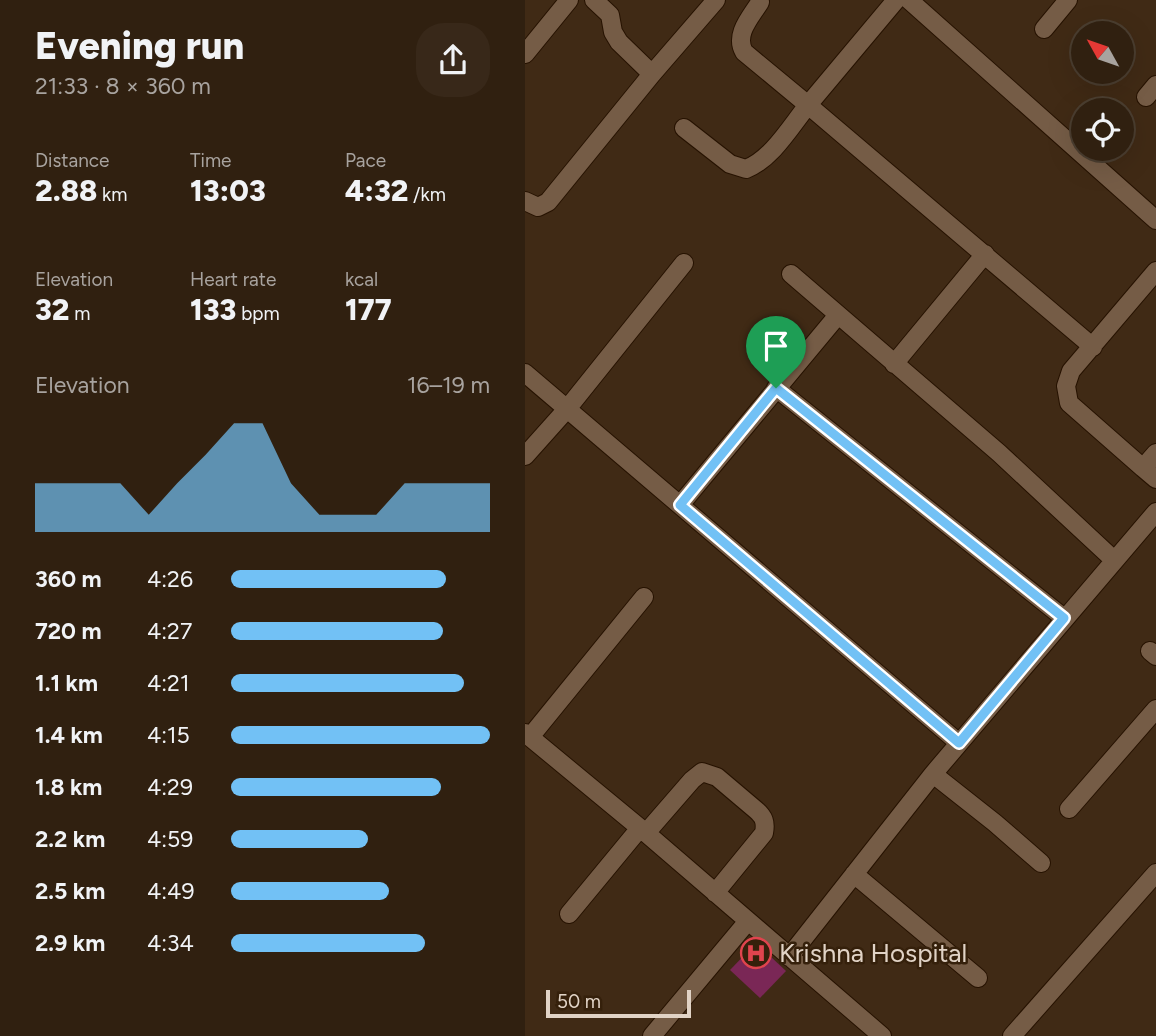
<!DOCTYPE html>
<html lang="en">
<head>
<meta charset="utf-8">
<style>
  :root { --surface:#302010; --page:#382819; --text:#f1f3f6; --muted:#a8a39f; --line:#4b3e30; --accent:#72c1f5 }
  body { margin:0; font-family:Figtree,sans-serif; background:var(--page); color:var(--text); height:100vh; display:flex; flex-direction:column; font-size:26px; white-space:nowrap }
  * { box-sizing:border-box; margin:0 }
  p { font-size:23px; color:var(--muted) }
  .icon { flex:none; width:38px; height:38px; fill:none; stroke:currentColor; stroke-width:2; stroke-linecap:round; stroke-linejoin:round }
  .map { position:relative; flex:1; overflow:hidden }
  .side { display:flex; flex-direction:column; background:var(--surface); width:525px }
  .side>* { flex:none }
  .needle { width:46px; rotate:310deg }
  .fabs { position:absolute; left:546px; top:21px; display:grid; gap:14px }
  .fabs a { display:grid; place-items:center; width:63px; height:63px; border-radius:50%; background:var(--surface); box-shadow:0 7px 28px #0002,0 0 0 2px var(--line); font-size:35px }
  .scale { position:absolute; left:21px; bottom:18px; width:145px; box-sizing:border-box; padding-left:7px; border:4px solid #e1d3c6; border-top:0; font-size:19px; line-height:24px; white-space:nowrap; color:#e1d3c6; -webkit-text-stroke:5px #35200b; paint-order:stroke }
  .pin { position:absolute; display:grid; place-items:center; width:60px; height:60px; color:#fff; margin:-72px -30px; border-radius:50% 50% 50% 0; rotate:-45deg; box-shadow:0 0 7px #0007 }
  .pin .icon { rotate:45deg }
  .round { display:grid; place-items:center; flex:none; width:74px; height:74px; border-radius:28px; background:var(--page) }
  .overview { display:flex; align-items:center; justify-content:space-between; height:119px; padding:0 35px }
  h1 { font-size:38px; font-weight:800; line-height:52px }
  .stats { display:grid; grid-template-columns:repeat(3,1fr); gap:10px; height:119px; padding:7px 35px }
  .stats div { display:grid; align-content:center }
  .stats b { font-size:30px; font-weight:800 }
  .stats small { font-size:19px; font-weight:400 }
  .stats p { font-size:19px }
  .chart { height:196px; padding:14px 35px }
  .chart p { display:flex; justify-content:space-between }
  .chart svg { width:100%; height:126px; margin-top:7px; fill:var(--accent); opacity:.7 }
  ul { padding:0 35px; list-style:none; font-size:23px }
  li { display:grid; grid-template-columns:112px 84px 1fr; align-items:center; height:52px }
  li i { height:18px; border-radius:9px; background:var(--accent) }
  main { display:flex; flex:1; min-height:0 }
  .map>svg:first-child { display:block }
  .building { fill:#7a2756 }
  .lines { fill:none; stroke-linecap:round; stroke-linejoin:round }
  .street-casing { stroke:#261200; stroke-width:20 }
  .street { stroke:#755c46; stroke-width:18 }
  .route-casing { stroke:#fff; stroke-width:14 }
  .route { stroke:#72c1f5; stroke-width:9 }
  .labels { text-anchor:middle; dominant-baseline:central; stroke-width:5; stroke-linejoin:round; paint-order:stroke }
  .poi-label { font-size:26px; fill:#e1d3c6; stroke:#35200b; text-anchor:start }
</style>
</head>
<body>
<main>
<section class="side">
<div class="overview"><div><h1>Evening run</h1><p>21:33 · 8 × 360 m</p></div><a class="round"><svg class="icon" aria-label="share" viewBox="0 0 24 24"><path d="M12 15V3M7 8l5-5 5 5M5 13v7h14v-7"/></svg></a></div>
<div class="stats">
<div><p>Distance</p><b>2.88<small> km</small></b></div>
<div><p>Time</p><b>13:03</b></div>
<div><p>Pace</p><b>4:32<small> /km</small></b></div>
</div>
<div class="stats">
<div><p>Elevation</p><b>32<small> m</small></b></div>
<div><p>Heart rate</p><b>133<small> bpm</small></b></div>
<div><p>kcal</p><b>177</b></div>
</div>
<div class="chart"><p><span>Elevation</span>16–19 m</p>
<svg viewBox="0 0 160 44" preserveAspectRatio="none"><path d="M0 44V27L10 27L20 27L30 27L40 38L50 27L60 17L70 6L80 6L90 27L100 38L110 38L120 38L130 27L140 27L150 27L160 27V44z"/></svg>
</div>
<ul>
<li><b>360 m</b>4:26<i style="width:83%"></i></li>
<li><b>720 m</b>4:27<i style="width:82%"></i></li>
<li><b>1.1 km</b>4:21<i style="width:90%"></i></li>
<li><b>1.4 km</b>4:15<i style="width:100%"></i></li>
<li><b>1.8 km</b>4:29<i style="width:81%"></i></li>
<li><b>2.2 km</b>4:59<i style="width:53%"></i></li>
<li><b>2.5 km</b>4:49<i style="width:61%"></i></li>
<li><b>2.9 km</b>4:34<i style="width:75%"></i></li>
</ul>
</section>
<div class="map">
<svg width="631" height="1036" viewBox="0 0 631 1036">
  <rect width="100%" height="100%" fill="#402a15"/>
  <path class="building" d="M231,943L261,971L235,998L205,970Z"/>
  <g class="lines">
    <g class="street-casing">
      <path id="street" d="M371,0L283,105L568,347
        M384,0L631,220
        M519,29L543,0
        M0,54L44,0
        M127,74L191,0
        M621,97L631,85
        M159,128L205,164L221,169C247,159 266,126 283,105L219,52C209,34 226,17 235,2
        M0,201L13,207L23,202L127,74L94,42L88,32L85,15L69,0
        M266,274L474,453L589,560
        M369,364L460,254
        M0,373L434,743
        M251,388L539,618
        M631,453L618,468L631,479
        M0,456L42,409L159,263
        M618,468L544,403L541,386L546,371L631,271
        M155,505L313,315
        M625,651L631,656
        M0,733L121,833L357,1036
        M5,737L119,597
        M408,774L470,823L516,863
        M544,809L631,709
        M121,833L167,780L177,772L192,777L231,810C239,817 241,822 239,833L190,893
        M329,874L453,978
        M44,914L115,828
        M264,957L408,774L631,512
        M127,1036L223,921
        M487,1036L631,873"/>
    </g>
    <use href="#street" class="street"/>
  </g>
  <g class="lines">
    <g class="route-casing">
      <path id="route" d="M251,388L539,618L434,743L155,505Z"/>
    </g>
    <use href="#route" class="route"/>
  </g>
  <defs>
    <g id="hospital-ring" transform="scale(1.575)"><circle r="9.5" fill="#35200b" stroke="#e0444e" stroke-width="1.5"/><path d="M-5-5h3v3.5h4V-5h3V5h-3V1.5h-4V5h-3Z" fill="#e0444e"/></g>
  </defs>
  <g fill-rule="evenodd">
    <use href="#hospital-ring" x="231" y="953"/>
  </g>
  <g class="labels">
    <g class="poi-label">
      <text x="254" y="953">Krishna Hospital</text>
    </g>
  </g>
</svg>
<div class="fabs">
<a><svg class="needle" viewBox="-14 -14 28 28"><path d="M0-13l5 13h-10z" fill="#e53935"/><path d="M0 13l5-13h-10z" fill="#a8a39f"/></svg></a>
<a><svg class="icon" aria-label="locate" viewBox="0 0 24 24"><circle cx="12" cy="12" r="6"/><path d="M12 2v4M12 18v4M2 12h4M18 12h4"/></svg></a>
</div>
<div class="scale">50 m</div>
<div class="pin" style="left:251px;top:388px;background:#1e9e55"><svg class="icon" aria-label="arrive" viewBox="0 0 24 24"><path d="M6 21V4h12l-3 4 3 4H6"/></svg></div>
</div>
</main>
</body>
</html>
